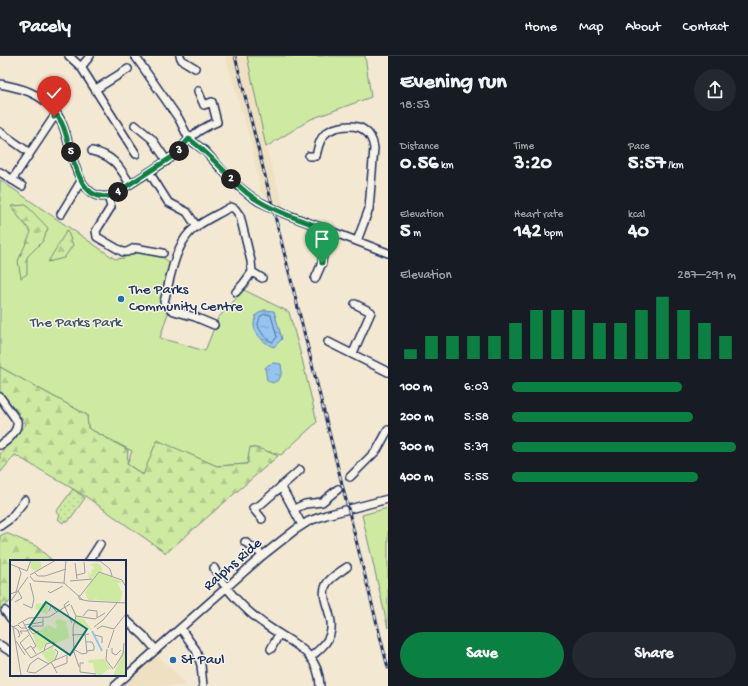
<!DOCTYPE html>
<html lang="en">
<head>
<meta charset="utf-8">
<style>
  :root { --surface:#171b24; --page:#242831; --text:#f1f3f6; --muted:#9ea1a6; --line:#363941; --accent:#0b8043 }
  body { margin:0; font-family:"Gochi Hand",sans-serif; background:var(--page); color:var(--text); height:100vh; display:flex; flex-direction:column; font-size:15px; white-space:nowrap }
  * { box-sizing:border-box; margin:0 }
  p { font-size:13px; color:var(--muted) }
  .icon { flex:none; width:22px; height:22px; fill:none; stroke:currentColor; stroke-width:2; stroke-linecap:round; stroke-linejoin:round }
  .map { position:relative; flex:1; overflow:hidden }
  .panel { display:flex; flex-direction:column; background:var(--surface); width:360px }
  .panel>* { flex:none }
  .pin { position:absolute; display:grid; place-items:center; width:34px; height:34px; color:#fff; margin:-41px -17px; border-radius:50% 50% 50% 0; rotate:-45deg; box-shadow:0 0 4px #0007 }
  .pin .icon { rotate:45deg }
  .km { position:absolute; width:20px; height:20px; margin:-10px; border-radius:50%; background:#222; color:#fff; font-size:11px; line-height:20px; text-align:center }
  .round { display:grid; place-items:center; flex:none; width:42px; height:42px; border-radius:21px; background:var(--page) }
  .headline { display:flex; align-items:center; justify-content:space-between; height:68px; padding:0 12px }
  h1 { font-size:22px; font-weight:800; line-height:30px }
  .stats { display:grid; grid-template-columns:repeat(3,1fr); gap:6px; height:68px; padding:4px 12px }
  .stats div { display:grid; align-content:center }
  .stats b { font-size:20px; font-weight:800 }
  .stats small { font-size:11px; font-weight:400 }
  .stats p { font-size:11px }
  .chart { height:112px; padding:8px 12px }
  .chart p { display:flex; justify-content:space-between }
  .chart svg { width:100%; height:72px; margin-top:4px; stroke:var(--accent); stroke-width:6 }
  .action { display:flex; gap:8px; margin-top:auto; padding:8px 12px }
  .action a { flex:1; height:46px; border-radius:24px; background:var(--accent); color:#fff; font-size:16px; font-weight:800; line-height:46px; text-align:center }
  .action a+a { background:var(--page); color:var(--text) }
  ul { padding:0 12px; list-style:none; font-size:13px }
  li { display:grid; grid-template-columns:64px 48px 1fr; align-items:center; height:30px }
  li i { height:10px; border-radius:5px; background:var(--accent) }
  header { display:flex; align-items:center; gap:24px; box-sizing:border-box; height:56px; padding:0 20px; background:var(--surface); border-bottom:1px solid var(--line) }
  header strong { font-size:19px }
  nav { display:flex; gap:22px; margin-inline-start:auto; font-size:14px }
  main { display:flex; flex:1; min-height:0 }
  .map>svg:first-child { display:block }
  .built { fill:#f0e0c2 }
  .green { fill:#ceeaa0; stroke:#748c7f }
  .forest { fill:url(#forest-firs); stroke:#748c7f }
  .garden { fill:url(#garden-dots); stroke:#748c7f }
  .water { fill:url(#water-ripples); stroke:#6488b6 }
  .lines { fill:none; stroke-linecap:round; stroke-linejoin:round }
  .shore { stroke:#4c6b98; stroke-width:1 }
  .minor-casing { stroke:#1b2f5e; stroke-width:10 }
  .minor { stroke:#f7f3e8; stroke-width:7 }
  .rail-casing { stroke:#1b2f5e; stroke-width:3 }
  .rail { stroke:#f7f3e8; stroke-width:1.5; stroke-dasharray:4.5; stroke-linecap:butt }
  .route-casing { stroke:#fff; stroke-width:8 }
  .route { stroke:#0b8043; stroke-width:5 }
  .poi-dot { fill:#1f6fb2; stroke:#f7f3e8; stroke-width:1.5 }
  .labels { text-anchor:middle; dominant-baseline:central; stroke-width:3; stroke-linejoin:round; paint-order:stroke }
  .poi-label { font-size:15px; fill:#1b2f5e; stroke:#f7f3e8; text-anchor:start }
  .park-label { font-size:15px; fill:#3f546b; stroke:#f7f3e8 }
  .street-label { font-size:15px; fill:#1b2f5e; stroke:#f7f3e8 }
  .inset-river { fill:none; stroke:#95c4f0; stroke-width:2 }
  .inset-road { fill:none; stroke:#9d9ea4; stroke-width:1 }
  .view { fill:#0f766e; fill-opacity:0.15; stroke:#0f766e; stroke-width:2 }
  .inset-edge { fill:none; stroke:#1b2f5e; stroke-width:2 }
</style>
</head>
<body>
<header>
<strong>Pacely</strong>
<nav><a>Home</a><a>Map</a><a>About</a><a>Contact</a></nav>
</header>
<main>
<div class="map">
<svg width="388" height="630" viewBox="0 0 388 630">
  <defs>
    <pattern id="forest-firs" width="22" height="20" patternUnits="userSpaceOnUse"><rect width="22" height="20" fill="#ceeaa0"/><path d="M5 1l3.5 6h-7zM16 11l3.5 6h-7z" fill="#b0c98c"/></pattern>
    <pattern id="garden-dots" width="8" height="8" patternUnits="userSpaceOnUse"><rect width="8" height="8" fill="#ceeaa0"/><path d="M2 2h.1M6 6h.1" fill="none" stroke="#b0c98c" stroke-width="1.8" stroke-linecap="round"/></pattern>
    <pattern id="water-ripples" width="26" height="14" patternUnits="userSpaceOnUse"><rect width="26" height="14" fill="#95c4f0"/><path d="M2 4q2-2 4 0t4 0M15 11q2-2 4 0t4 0" fill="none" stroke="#79a0c6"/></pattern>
  </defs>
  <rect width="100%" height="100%" fill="#f3e8d2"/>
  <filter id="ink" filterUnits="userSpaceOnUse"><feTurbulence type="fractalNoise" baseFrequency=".025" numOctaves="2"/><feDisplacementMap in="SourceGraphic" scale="8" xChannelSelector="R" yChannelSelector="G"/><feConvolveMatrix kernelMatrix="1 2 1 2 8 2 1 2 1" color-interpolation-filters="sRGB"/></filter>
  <g filter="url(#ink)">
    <path class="built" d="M225,0H247L266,91L284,152L261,137L251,86Z
      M157,599L186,627L182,630H121Z"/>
    <path class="green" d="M247,0H365L371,41L311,63L266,91Z
      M0,124L115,203L124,202L136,194L162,201L171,207L161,246L168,257L160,282L205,295L218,262L244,234L289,256L302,303L317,366L281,399L251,391L247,408L217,410L157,385L144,419L127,408L132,395L88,372L87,359L0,311Z
      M388,452V572L362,459Z"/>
    <path class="forest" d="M26,149L48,172L43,185L27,201V218L21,222L18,205L31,176L18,160L11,150Z
      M67,174L73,189L64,202L48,206Z
      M0,311L87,359L88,372L128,394L127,408L143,419L157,384L217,410L247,408L250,391L264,394L278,400L166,497L85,440L15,399L0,417V398L26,368L15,353L0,335Z
      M6,477L36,490L53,505H11V545L0,553V480Z"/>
    <path class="garden" d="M73,433L85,442L68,466L65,464L63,467L58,463L60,459L56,456Z"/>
    <path class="water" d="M264,254L274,255L282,283L274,291C266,289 254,278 254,269C254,266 255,262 256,259Z
      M273,307L281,308L282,316L279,324L272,327L267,324L265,312L268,309Z"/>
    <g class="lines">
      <path class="shore" d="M265,258L271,259L277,281L273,286C267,285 259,275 258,268C258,268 260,262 260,261Z"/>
      <g class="minor-casing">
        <path id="minor" d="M69,0L81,11L136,98
          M135,0L179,63L189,83L205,95L231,124L248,138L258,145L283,157L388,197
          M180,0L182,4L195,12
          M81,11L90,0
          M0,28C21,32 40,37 54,54C58,59 61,64 63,70C72,91 76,151 113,139C133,126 154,114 173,100C179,96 183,90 188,84C196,76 206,70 217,66L212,46L204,49L198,35
          M96,33L128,13
          M135,69L152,83L167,105
          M0,76L30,97
          M92,95C114,100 119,110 130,128
          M309,100H316C318,92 319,84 325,78C333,70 355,67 364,74C370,78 373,85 374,92L369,153L357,185
          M0,116L22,130
          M149,116L168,146L187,156L197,171
          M12,124L54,61L57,59
          M108,140L111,151L96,175L97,181L123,196H127L135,192L163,197
          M61,158L81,125
          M252,216L262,222
          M315,223L322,207L323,196L331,175
          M214,269L195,261L174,255L167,251L164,246C170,224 174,193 190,176C200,166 215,160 227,153L231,151L235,153L240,160L251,205L252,216L244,227L236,236
          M328,286L388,316
          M353,297L371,256L355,248
          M0,341L17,365C19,374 8,385 0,389
          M350,421L377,394L388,374
          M281,430L302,469
          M294,453L305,448L322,446L338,433
          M262,463L253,452L260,449L300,414
          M0,470L10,463L25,444
          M245,486L259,496L262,500
          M89,505L100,488
          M214,512C221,529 247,556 263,567C288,586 319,593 320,630
          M5,555L11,563
          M125,563L144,580L156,594
          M181,573L196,594L201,609L203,630
          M0,589L11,596
          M271,593L279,578
          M311,601C316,596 322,592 326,586C341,565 318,545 326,529C329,522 340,516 347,511
          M115,630L262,500L295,474L309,465L326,459L388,443"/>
      </g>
      <use href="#minor" class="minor"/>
      <g class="rail-casing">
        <path id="rail" d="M235,0L388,612"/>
      </g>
      <use href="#rail" class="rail"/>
    </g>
  </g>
  <g class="lines" filter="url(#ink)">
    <g class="route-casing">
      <path id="route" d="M54,61L57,59C59,63 62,66 63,70C72,91 77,152 113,139L175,99L189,83C211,98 227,120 247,137C270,155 304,165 331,175L322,196V207"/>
    </g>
    <use href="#route" class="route"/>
  </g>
  <g class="poi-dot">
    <circle cx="121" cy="243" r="4"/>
    <circle cx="173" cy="604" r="4"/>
  </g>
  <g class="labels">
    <g class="poi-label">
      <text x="129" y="234">The Parks<tspan x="129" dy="17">Community Centre</tspan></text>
      <text x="181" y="604">St Paul</text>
    </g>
    <g class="park-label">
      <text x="76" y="267">The Parks Park</text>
    </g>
    <g class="street-label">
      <text transform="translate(233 509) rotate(-41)">Ralphs Ride</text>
    </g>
  </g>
  <g transform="translate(10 504)">
    <rect width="116" height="116" fill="#f3e8d2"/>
    <path d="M20.5 5a5.5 5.5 0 1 1 11 0a5.5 5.5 0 1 1-11 0ZM88,12L113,22L107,23L112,32L110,42L86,40L87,36L85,40H78L75,33ZM35,43L38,45L37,54L25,49L26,44ZM66,57L74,59L82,70L65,64ZM49,59L57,62L53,76L27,88L23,74L39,65L45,69L47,66L45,61ZM46,89L45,100L39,103L31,92Z" fill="#ceeaa0"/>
    <path d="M86,3L91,5L92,11L81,18L80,23L78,11L81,15L82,8L84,10V7L79,5ZM88,12L113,22L107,23L112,32L110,42L100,36L95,41L93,36H88L92,35L95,23L92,15L87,17L85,14ZM85,15L87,35H77L75,33ZM57,66L59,78L46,83L42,91L37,90L45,85L44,81L36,84L30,91L27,88L34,82L52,76L51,74ZM113,91L116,92V116H103ZM94,99L102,110L99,109L90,116L85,113L83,103H79L78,100Z" fill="#ceeaa0"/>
    <path class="inset-river" d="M82,71L92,91"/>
    <path class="inset-road" d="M56,0L90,1L100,9L102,16M65,3L67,19M0,4L17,11L21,0M25,13L28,16H35L56,9M20,15L46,0M67,15L75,13L74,2M20,16L24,21L54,23L73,40M60,21L82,19M54,23L56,0M38,31L40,33L53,26M0,34L6,32L11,13L9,8M69,35V39L78,41L116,43M70,36L89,12L112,20L116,27M59,41L54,45L62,63M0,42L18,17M5,42L12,38L8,31M13,44L22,48L24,39L20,23M39,51L41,46L47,52M66,56L85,59L95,53M73,56L78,50L87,51V57M13,62L26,86L22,89M8,64L19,58L39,57L60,44M0,65L3,67L11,115M15,65L33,62M3,67L8,65L11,68H16M3,67L8,70L10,76L8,77M84,67L93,60L107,43M19,69L23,74L29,71M87,69L92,66L104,69M104,69L115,55M12,74L10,71H17L23,66H33V58M19,75L10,83L15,90L21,86L26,94M62,75L79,74M85,75L92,77V83M6,81L15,95M76,82H82L84,86V90L77,91M98,88L104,70M102,88V93L106,95L111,90M97,89L96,100L103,109M15,90L21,98L44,85V82M34,90L36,84L44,82M65,90L72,94L77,93L75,74M64,92L69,107M45,100L48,92L45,89M41,102L47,113M74,103H70V112L86,114M44,108L57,103V96M104,108L113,94L114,83M17,112L20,104L28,98L39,104M18,112L25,113L43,101L64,92L63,68L66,56L61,45"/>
    <path class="view" d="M36,42L77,69L60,95L19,67Z"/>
    <rect width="116" height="116" class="inset-edge"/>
  </g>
</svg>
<div class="pin" style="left:322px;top:207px;background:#1e9e55"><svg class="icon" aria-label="arrive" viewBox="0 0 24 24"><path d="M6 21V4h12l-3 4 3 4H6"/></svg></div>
<div class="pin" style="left:54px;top:61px;background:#d93025"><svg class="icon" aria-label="check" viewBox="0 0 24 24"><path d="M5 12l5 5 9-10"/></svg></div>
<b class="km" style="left:231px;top:123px">2</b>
<b class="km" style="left:179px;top:95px">3</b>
<b class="km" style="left:118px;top:136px">4</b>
<b class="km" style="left:71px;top:96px">5</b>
</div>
<section class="panel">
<div class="headline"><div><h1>Evening run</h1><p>18:53</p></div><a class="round"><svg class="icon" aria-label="share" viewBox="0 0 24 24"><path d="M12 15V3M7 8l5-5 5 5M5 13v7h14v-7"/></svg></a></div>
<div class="stats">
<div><p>Distance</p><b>0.56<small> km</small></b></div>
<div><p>Time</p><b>3:20</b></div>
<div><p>Pace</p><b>5:57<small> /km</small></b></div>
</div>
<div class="stats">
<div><p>Elevation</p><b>5<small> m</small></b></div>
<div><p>Heart rate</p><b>142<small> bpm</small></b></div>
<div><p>kcal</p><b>40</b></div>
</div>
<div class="chart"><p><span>Elevation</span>287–291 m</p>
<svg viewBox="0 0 160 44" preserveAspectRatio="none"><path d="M5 44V38M15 44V30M25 44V30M35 44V30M45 44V30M55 44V22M65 44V14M75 44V14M85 44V14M95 44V22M105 44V22M115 44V14M125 44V6M135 44V14M145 44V22M155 44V30"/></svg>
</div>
<ul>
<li><b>100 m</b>6:03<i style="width:76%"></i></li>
<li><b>200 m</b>5:58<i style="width:81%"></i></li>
<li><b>300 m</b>5:39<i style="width:100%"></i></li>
<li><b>400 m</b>5:55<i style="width:83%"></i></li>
</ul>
<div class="action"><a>Save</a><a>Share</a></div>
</section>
</main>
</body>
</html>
